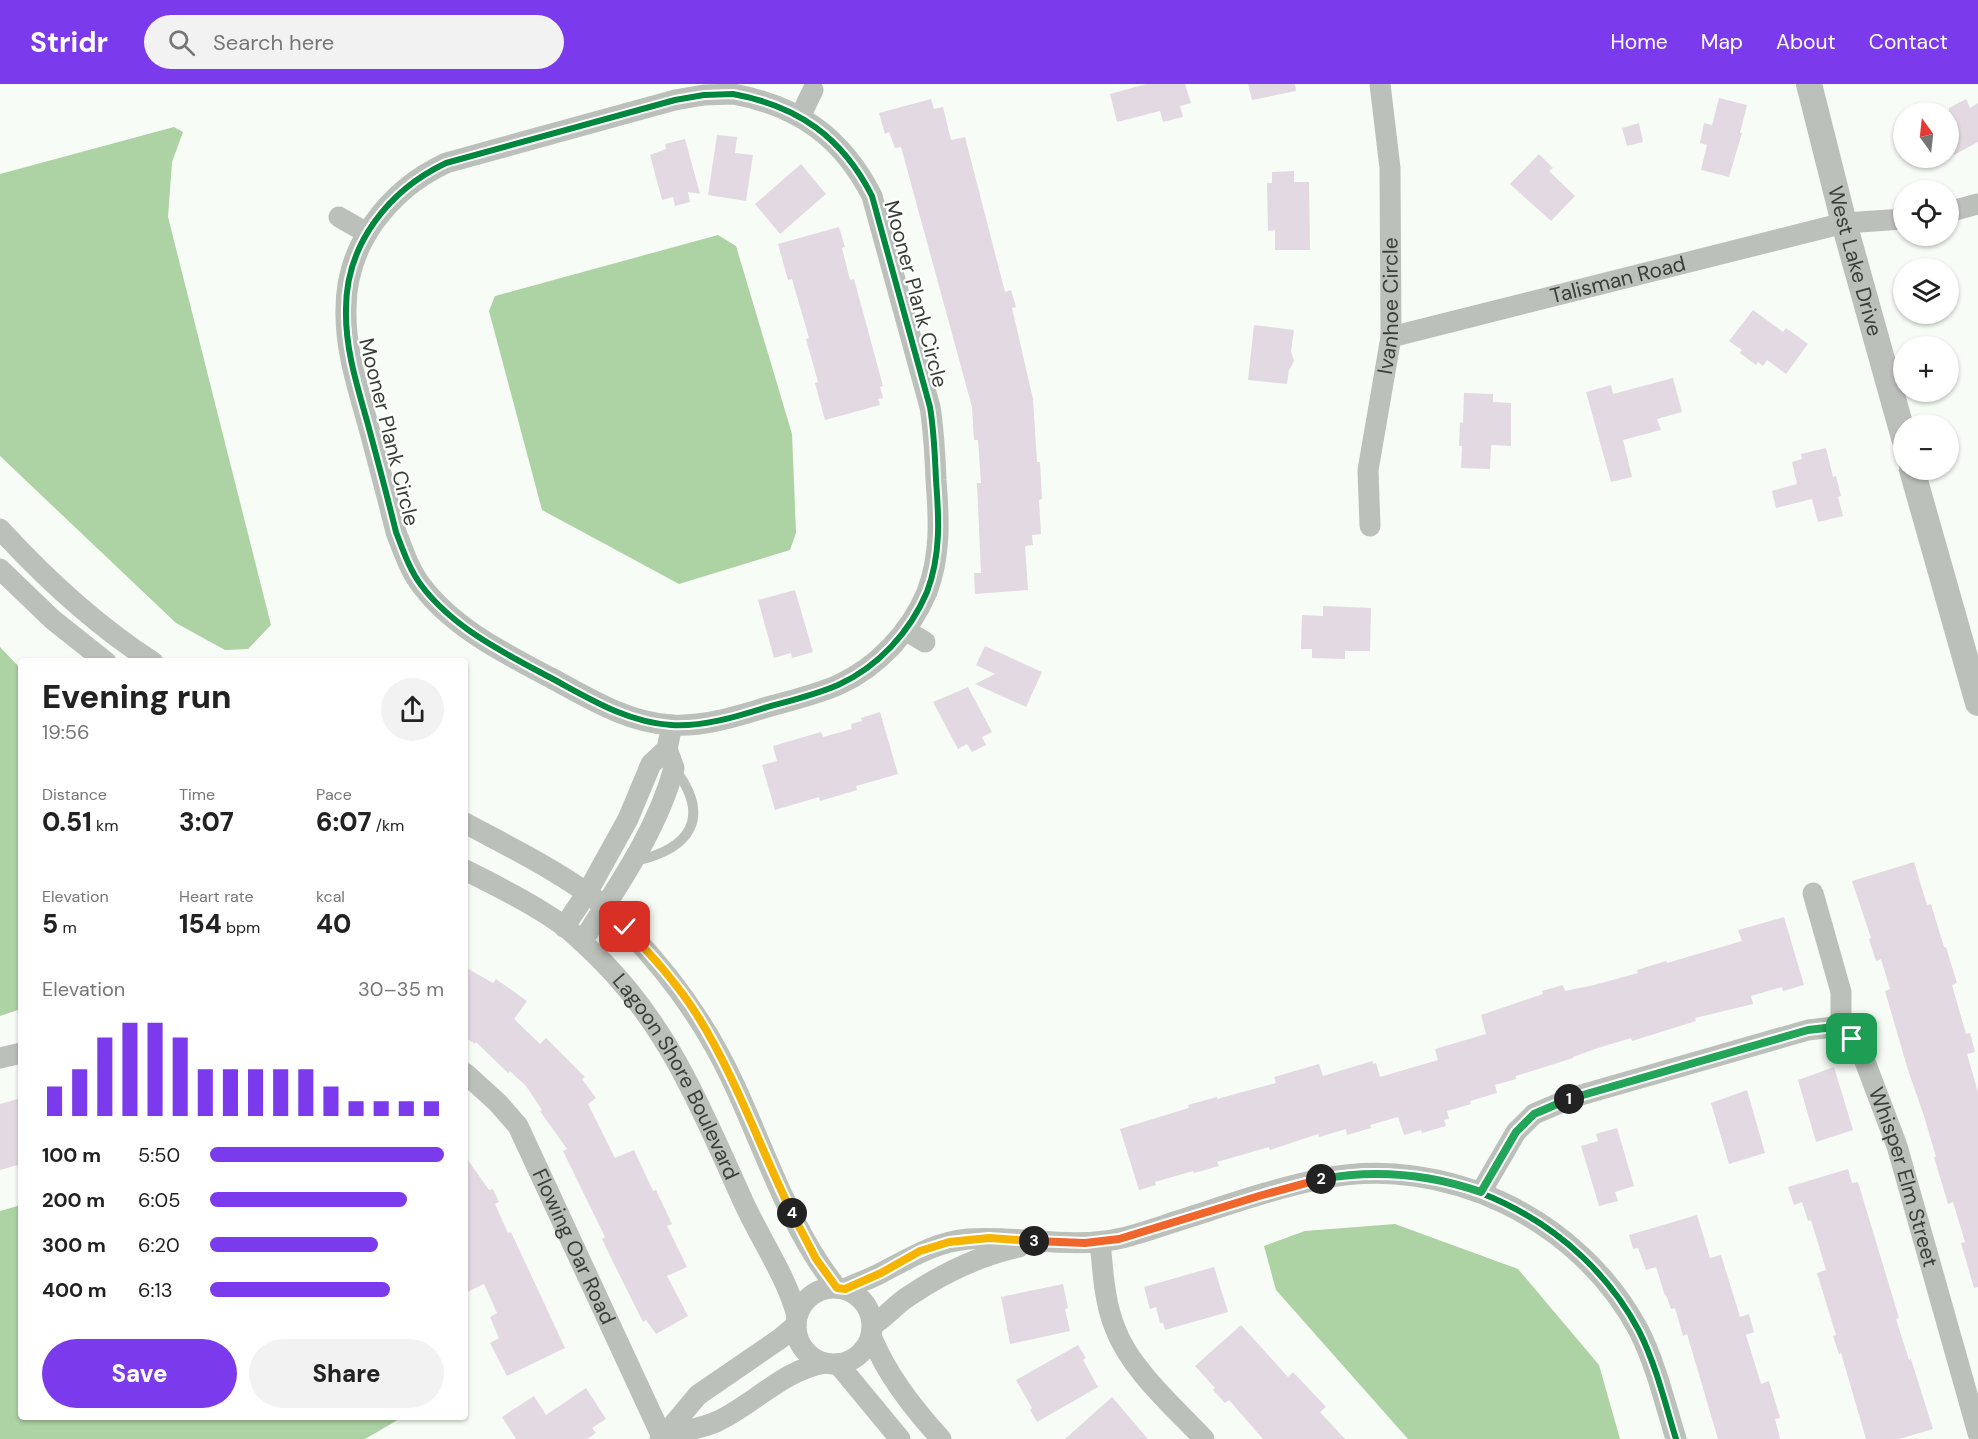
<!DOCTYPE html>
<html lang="en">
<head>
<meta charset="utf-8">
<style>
  :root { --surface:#fff; --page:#f2f2f2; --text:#222; --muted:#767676; --accent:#7c3aed }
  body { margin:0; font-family:"DM Sans",sans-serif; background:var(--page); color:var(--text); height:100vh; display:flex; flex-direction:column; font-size:22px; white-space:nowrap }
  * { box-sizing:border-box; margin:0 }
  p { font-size:20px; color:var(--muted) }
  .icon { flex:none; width:33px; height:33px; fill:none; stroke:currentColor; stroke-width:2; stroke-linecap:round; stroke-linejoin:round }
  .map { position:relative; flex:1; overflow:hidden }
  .side { position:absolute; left:18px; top:574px; width:450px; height:762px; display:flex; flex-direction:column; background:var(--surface); border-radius:6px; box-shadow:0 2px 4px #0004 }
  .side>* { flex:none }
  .needle { width:39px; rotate:345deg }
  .tools { position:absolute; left:1893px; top:18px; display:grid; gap:12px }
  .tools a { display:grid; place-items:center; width:66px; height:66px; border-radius:50%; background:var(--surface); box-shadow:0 2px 4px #0004; font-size:30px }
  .pin { position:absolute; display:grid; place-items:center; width:51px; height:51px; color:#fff; margin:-26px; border-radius:12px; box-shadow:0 3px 9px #0006 }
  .km { position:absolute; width:30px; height:30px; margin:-15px; border-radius:50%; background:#222; color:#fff; font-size:16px; line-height:30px; text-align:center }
  .round { display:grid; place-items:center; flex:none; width:63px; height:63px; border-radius:32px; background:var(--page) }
  .headline { display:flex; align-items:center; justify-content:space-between; height:102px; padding:0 24px }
  h1 { font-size:33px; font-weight:800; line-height:45px }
  .metrics { display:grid; grid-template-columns:repeat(3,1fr); gap:9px; height:102px; padding:6px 24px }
  .metrics div { display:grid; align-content:center }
  .metrics b { font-size:26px; font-weight:800 }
  .metrics small { font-size:16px; font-weight:400 }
  .metrics p { font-size:16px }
  .chart { height:168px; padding:12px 24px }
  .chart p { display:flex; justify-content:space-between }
  .chart svg { width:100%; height:108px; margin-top:6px; stroke:var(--accent); stroke-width:6 }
  .button { display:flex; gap:12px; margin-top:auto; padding:12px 24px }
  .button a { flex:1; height:69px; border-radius:36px; background:var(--accent); color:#fff; font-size:24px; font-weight:800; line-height:69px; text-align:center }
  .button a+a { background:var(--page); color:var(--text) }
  ul { padding:0 24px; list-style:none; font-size:20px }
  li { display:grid; grid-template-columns:96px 72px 1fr; align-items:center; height:45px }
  li i { height:15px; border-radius:8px; background:var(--accent) }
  header { display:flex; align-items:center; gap:36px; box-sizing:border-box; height:84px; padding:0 30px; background:var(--accent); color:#fff }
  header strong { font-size:28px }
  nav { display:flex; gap:33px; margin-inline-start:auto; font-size:21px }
  .search { width:420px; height:54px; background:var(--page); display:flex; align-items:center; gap:15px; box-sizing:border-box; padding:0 21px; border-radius:33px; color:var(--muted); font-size:22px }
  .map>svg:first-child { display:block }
  .water { fill:#add2a3 }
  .building { fill:#e3d9e2 }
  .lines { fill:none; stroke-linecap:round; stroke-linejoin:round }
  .service { stroke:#bcc0bb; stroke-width:10 }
  .minor { stroke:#bcc0bb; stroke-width:21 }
  .tertiary { stroke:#bcc0bb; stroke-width:26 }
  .cycleway-casing { stroke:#fff; stroke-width:10 }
  .cycleway { stroke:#00873e; stroke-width:6 }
  .split-1-casing { stroke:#fff; stroke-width:12 }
  .split-2-casing { stroke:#fff; stroke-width:12 }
  .split-3-casing { stroke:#fff; stroke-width:12 }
  .split-4-casing { stroke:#fff; stroke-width:12 }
  .split-5-casing { stroke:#fff; stroke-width:12 }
  .split-1 { stroke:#22a559; stroke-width:8 }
  .split-2 { stroke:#22a559; stroke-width:8 }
  .split-3 { stroke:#f0652b; stroke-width:8 }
  .split-4 { stroke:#f5b400; stroke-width:8 }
  .split-5 { stroke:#f5b400; stroke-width:8 }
  .labels { text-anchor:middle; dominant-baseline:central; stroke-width:4.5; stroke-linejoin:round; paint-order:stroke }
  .street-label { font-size:21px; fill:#374035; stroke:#fff }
</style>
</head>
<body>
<header>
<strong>Stridr</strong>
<div class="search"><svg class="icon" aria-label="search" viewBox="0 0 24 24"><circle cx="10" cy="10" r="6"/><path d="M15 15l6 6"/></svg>Search here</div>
<nav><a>Home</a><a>Map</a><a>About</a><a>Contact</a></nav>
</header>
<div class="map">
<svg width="1978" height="1355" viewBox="0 0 1978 1355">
  <rect width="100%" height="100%" fill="#f7fcf6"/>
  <path class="water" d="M174,43L183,48L172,78L168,133L271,541L248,565L225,566L176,539L0,372V90Z
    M718,151L736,162L792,350L796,449L790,466L679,500L542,426L489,227L495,212Z
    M0,563L21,585V925L0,932Z
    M21,1121V1334H401L365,1355H0V1127Z
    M1395,1140L1518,1185L1599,1281L1620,1355H1408L1276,1206L1264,1162L1305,1147Z"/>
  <path class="building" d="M1146,0H1185L1191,19L1180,22L1183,33L1163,38L1160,27L1117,38L1110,10Z
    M1248,0H1295L1296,7L1252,16Z
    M1719,14L1747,21L1740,49H1742L1729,93L1701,86L1707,61L1700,59L1704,39L1712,41Z
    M931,15L934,25L943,23L951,56L965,53L1005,208L1011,206L1016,223L1012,224L1033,315L1037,378H1040L1042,415L1039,416L1041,450L1032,451L1033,461L1025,462L1028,506L975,510L974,489H981L977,399H981L978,356H974L972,323L901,63L895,64L889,48L885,50L879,29Z
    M1966,15L1970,24L1978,19V58L1954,71L1948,62L1949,24Z
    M1639,39L1643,58L1627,62L1622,44Z
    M717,51L737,53L735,69L753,71L746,117L708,111Z
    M685,55L700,110L688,108L690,118L675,122L673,113L662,116L650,71L666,65L665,60Z
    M1539,70L1553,84L1549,87L1575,112L1551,137L1510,100Z
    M801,80L826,110L780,150L755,120Z
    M1294,87V98H1309L1310,166H1275V146L1268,147L1267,99H1272V88Z
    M839,143L845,163L842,164L850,196L854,195L883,302L880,303L883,314L878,315L880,321L825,336L815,299L818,298L806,255L809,254L792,195L788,196L778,160Z
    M1753,226L1783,248L1786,244L1808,260L1786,290L1767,276L1763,282L1758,278L1756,281L1740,269L1742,266L1729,257Z
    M1254,241L1294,246L1291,267L1294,277L1289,286L1287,300L1248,296Z
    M1673,294L1682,328L1657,335L1661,346L1623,356L1632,393L1611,398L1586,308L1611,301L1613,310Z
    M1464,309L1493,310V318L1511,319V362L1491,361L1490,385L1461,384L1462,362H1459L1460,338L1463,339Z
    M1826,364L1833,393L1836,392L1841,412L1838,413L1843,432L1818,438L1812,415L1776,424L1772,407L1797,400L1792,378L1802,375L1801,370Z
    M795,506L813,568L792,574L791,569L774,574L758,516Z
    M1323,522L1371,524L1370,567H1345V575L1312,574V565H1301L1302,531L1323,532Z
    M985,562L1042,588L1026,623L975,600L995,590L976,581Z
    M968,603L992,648L982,653L986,661L972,668L967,660L958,665L933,618Z
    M880,628L898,690L856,702L857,706L820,717L819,713L775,726L762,681L777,677L773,662L821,648L823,653L852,645L851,640L862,637L861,634Z
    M1914,778L1927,821L1931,820L1944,863H1946L1957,899L1952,901L1966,950L1970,949L1975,968L1967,970L1978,1008V1203L1974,1204L1961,1159L1965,1158L1953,1118L1948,1120L1934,1073H1936L1924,1032L1908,986L1885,907L1890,905L1881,875L1876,877L1869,855L1871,854L1852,797Z
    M1784,833L1804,901L1783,907L1782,903L1751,912L1753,920L1695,934L1696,937L1632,957L1631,954L1598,964L1573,973V974L1516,992V995L1495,1001L1497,1009L1470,1017L1471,1020L1447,1027L1449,1035L1444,1036L1446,1042L1422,1049L1421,1046L1404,1051L1398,1033L1370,1041L1371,1044L1347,1051L1346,1045L1319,1053L1318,1050L1270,1066L1269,1063L1217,1078L1219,1082L1194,1089L1193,1087L1155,1098L1156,1101L1139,1106L1120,1045L1189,1024L1188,1021L1217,1013V1015L1276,999L1274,993L1319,980L1323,992L1372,977L1373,980L1376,979L1380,993L1438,976L1435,965L1486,950L1481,931L1543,910L1542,907L1563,901L1565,907L1594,901L1638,889L1637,886L1666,877L1667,879L1742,857L1738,846Z
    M465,883L493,899L496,895L527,917L514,935L540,960L546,954L585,993L582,995L596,1014L588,1020L615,1074L634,1066L653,1107L656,1106L672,1140L667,1142L687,1183L667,1192L688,1232L656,1250L646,1236L643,1238L613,1178L602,1155L605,1153L563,1067L567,1065L540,1027L542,1026L526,1002L510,987L508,989L476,958L475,960L465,953Z
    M1834,983L1853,1046L1816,1058L1798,996Z
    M1747,1006L1765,1069L1729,1080L1711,1019Z
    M21,1014V1080L0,1086V1020Z
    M1617,1044L1634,1102L1615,1108L1618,1117L1599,1122L1581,1062L1598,1057L1596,1050Z
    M465,1072L489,1106L493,1105L499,1118L495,1120L508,1149L511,1148L565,1264L507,1292L490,1259L499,1254L490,1233L497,1229L484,1200L465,1209Z
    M1848,1085L1852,1099L1858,1098L1899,1234L1896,1235L1909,1276L1911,1275L1933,1345L1899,1355H1866L1841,1269L1839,1270L1833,1252L1836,1251L1817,1189L1826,1186L1811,1136L1808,1137L1802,1118L1794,1121L1788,1103Z
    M1697,1131L1710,1174L1721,1171L1740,1233L1749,1230L1754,1248L1746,1251L1761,1300L1769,1297L1780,1334L1775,1335L1780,1355H1718L1687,1250L1683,1252L1675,1224L1671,1225L1666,1211L1665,1212L1656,1183L1646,1186L1638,1164L1633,1165L1629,1151Z
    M1214,1183L1228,1228L1165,1246L1163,1239H1160L1156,1223L1150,1225L1144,1203Z
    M1063,1200L1068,1224L1065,1225L1070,1247L1010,1260L1001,1213Z
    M1241,1241L1288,1293L1293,1288L1326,1323L1320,1328L1345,1355H1263L1229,1316L1225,1319L1213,1306L1215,1304L1195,1282Z
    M1078,1261L1086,1274L1083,1276L1098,1303L1037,1338L1030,1326L1032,1324L1016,1296Z
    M586,1304L606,1335L592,1344L596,1349L587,1355H516L502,1333L534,1312L546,1331Z
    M1112,1313L1148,1355H1065Z"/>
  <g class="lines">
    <path class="service" d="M635,777C691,765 712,733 674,684"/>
    <g class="minor">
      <path d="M733,10C798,22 842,53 872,112L930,323C934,347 935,371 936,396C939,434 941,471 927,508C910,548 878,583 838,601C815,611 789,617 764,624C735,633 702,643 671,641C627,638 590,615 553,595C506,570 454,545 421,501C409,485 403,466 396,448C387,411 377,374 367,337C357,301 345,264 346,225C346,160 389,106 446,79L675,16L704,11Z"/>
      <path d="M800,33L813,6"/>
      <path d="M1948,128L1978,120"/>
      <path d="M339,133L367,149"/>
      <path id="s1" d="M1391,253L1844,139L1904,135"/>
      <path id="s2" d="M1370,442L1368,386L1391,253L1390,84L1380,0"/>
      <path d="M0,445C45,494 97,542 153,578"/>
      <path d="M0,485L52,535L106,578"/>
      <path d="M905,546L925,558"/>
      <path d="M465,739C506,761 549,782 587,809C602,819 615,833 627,846C671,891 706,940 733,998C765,1066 789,1144 837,1204"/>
      <path id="s3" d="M465,786C499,803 533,820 564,842C578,853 591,866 604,879C672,949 703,1029 743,1117C760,1155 786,1191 797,1232"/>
      <path d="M1813,809L1841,908V946"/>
      <path d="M564,843L587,809L628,735L651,680L667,665L672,641"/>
      <path d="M582,858C617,803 657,747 674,684L667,665"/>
      <path d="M0,974L21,969"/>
      <path id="s4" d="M465,989L498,1019L518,1042L663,1355"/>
      <path id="s5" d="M1481,1108L1516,1048L1534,1030L1574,1013L1808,946L1834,943L1841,946L1858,962L1864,975L1897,1062L1978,1349"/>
      <path d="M1100,1158C1103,1186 1104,1217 1115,1244C1130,1285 1174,1323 1204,1355"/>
      <circle cx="834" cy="1242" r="38"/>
      <path d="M845,1205C857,1199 870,1195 881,1189C910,1174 935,1158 968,1155C1020,1151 1071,1166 1122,1154C1139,1150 1156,1144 1174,1138C1222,1123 1271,1105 1321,1095C1445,1069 1580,1135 1639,1247C1656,1281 1665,1319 1676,1355"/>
      <path d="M873,1241C886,1233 896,1220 909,1212C943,1189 978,1172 1019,1163"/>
      <path d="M871,1252C887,1291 913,1324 941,1355"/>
      <path d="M838,1280L900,1355"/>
      <path d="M662,1354L698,1311L781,1254L796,1241"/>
      <path d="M660,1355C678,1346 700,1346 718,1337C754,1320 785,1285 825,1279"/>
    </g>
    <g class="tertiary">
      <path id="s6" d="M1809,0L1844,139L1904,354"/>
      <path d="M1912,386L1978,619"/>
    </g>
    <g class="cycleway-casing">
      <path id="cycleway" d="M733,10C798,22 842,53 872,112L930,323C934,347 935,371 936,396C939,434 941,471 927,508C910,548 878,583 838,601C815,611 789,617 764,624C735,633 702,643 671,641C627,638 590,615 553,595C506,570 454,545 421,501C409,485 403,466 396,448C387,411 377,374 367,337C357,301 345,264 346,225C346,160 389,106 446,79L675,16L704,11Z
        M845,1205C857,1199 870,1195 881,1189C910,1174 935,1158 968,1155C1020,1151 1071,1166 1122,1154C1139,1150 1156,1144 1174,1138C1222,1123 1271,1105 1321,1095C1445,1069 1580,1135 1639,1247C1656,1281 1665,1319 1676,1355"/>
    </g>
    <use href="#cycleway" class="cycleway"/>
  </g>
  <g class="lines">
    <g class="split-1-casing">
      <path id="split-1" d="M1569,1015L1808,946L1834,943L1852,955"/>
    </g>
    <g class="split-2-casing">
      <path id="split-2" d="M1321,1095C1376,1085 1429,1090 1481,1108L1516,1048L1534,1030L1569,1015"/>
    </g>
    <g class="split-3-casing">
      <path id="split-3" d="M1034,1157L1085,1159L1119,1155L1259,1112L1321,1095"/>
    </g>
    <g class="split-4-casing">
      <path id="split-4" d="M792,1129L816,1175L837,1204L845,1205L881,1189L920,1167L949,1158L989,1154L1034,1157"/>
    </g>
    <g class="split-5-casing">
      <path id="split-5" d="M625,843C651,871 677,899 697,931C736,993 760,1064 792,1129"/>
    </g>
    <use href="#split-1" class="split-1"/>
    <use href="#split-2" class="split-2"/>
    <use href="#split-3" class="split-3"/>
    <use href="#split-4" class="split-4"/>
    <use href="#split-5" class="split-5"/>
  </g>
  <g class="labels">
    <g class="street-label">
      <text stroke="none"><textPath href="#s6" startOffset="183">West Lake Drive</textPath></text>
      <text stroke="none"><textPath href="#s1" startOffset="234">Talisman Road</textPath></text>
      <text transform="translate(916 210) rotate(75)">Mooner Plank Circle</text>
      <text stroke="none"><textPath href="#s2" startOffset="222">Ivanhoe Circle</textPath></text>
      <text transform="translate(389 348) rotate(76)">Mooner Plank Circle</text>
      <text stroke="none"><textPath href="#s3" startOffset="304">Lagoon Shore Boulevard</textPath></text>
      <text stroke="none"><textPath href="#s5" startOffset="578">Whisper Elm Street</textPath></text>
      <text stroke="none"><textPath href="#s4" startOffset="208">Flowing Oar Road</textPath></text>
    </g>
  </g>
</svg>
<div class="tools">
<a><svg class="needle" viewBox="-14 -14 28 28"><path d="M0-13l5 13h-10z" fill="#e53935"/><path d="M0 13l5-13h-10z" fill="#767676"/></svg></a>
<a><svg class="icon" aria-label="locate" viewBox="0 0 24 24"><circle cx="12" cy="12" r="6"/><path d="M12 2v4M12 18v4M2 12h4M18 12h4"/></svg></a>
<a><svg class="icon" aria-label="layers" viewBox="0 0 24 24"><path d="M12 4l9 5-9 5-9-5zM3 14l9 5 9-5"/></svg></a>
<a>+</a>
<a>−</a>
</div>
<div class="pin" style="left:1852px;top:955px;background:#1e9e55"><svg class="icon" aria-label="arrive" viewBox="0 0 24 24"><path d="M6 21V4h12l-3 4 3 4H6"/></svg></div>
<div class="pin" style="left:625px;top:843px;background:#d93025"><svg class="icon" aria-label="check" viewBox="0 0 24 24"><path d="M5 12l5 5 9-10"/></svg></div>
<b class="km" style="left:1569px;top:1015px">1</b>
<b class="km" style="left:1321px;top:1095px">2</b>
<b class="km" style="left:1034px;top:1157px">3</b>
<b class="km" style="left:792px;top:1129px">4</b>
<section class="side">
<div class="headline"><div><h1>Evening run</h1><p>19:56</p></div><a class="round"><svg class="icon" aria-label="share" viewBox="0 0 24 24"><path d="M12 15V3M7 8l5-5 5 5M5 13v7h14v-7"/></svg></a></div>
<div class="metrics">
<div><p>Distance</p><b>0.51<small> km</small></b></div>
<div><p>Time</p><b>3:07</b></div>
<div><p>Pace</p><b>6:07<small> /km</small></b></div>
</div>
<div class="metrics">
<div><p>Elevation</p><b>5<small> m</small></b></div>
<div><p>Heart rate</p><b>154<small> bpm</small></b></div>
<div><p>kcal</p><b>40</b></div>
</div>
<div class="chart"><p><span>Elevation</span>30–35 m</p>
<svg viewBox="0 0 160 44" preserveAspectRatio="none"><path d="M5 44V32M15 44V25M25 44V12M35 44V6M45 44V6M55 44V12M65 44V25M75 44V25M85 44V25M95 44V25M105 44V25M115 44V32M125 44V38M135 44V38M145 44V38M155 44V38"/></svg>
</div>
<ul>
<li><b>100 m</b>5:50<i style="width:100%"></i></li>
<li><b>200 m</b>6:05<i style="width:84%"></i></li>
<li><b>300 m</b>6:20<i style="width:72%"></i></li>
<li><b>400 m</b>6:13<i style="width:77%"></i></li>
</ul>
<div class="button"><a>Save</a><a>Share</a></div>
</section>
</div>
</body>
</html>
